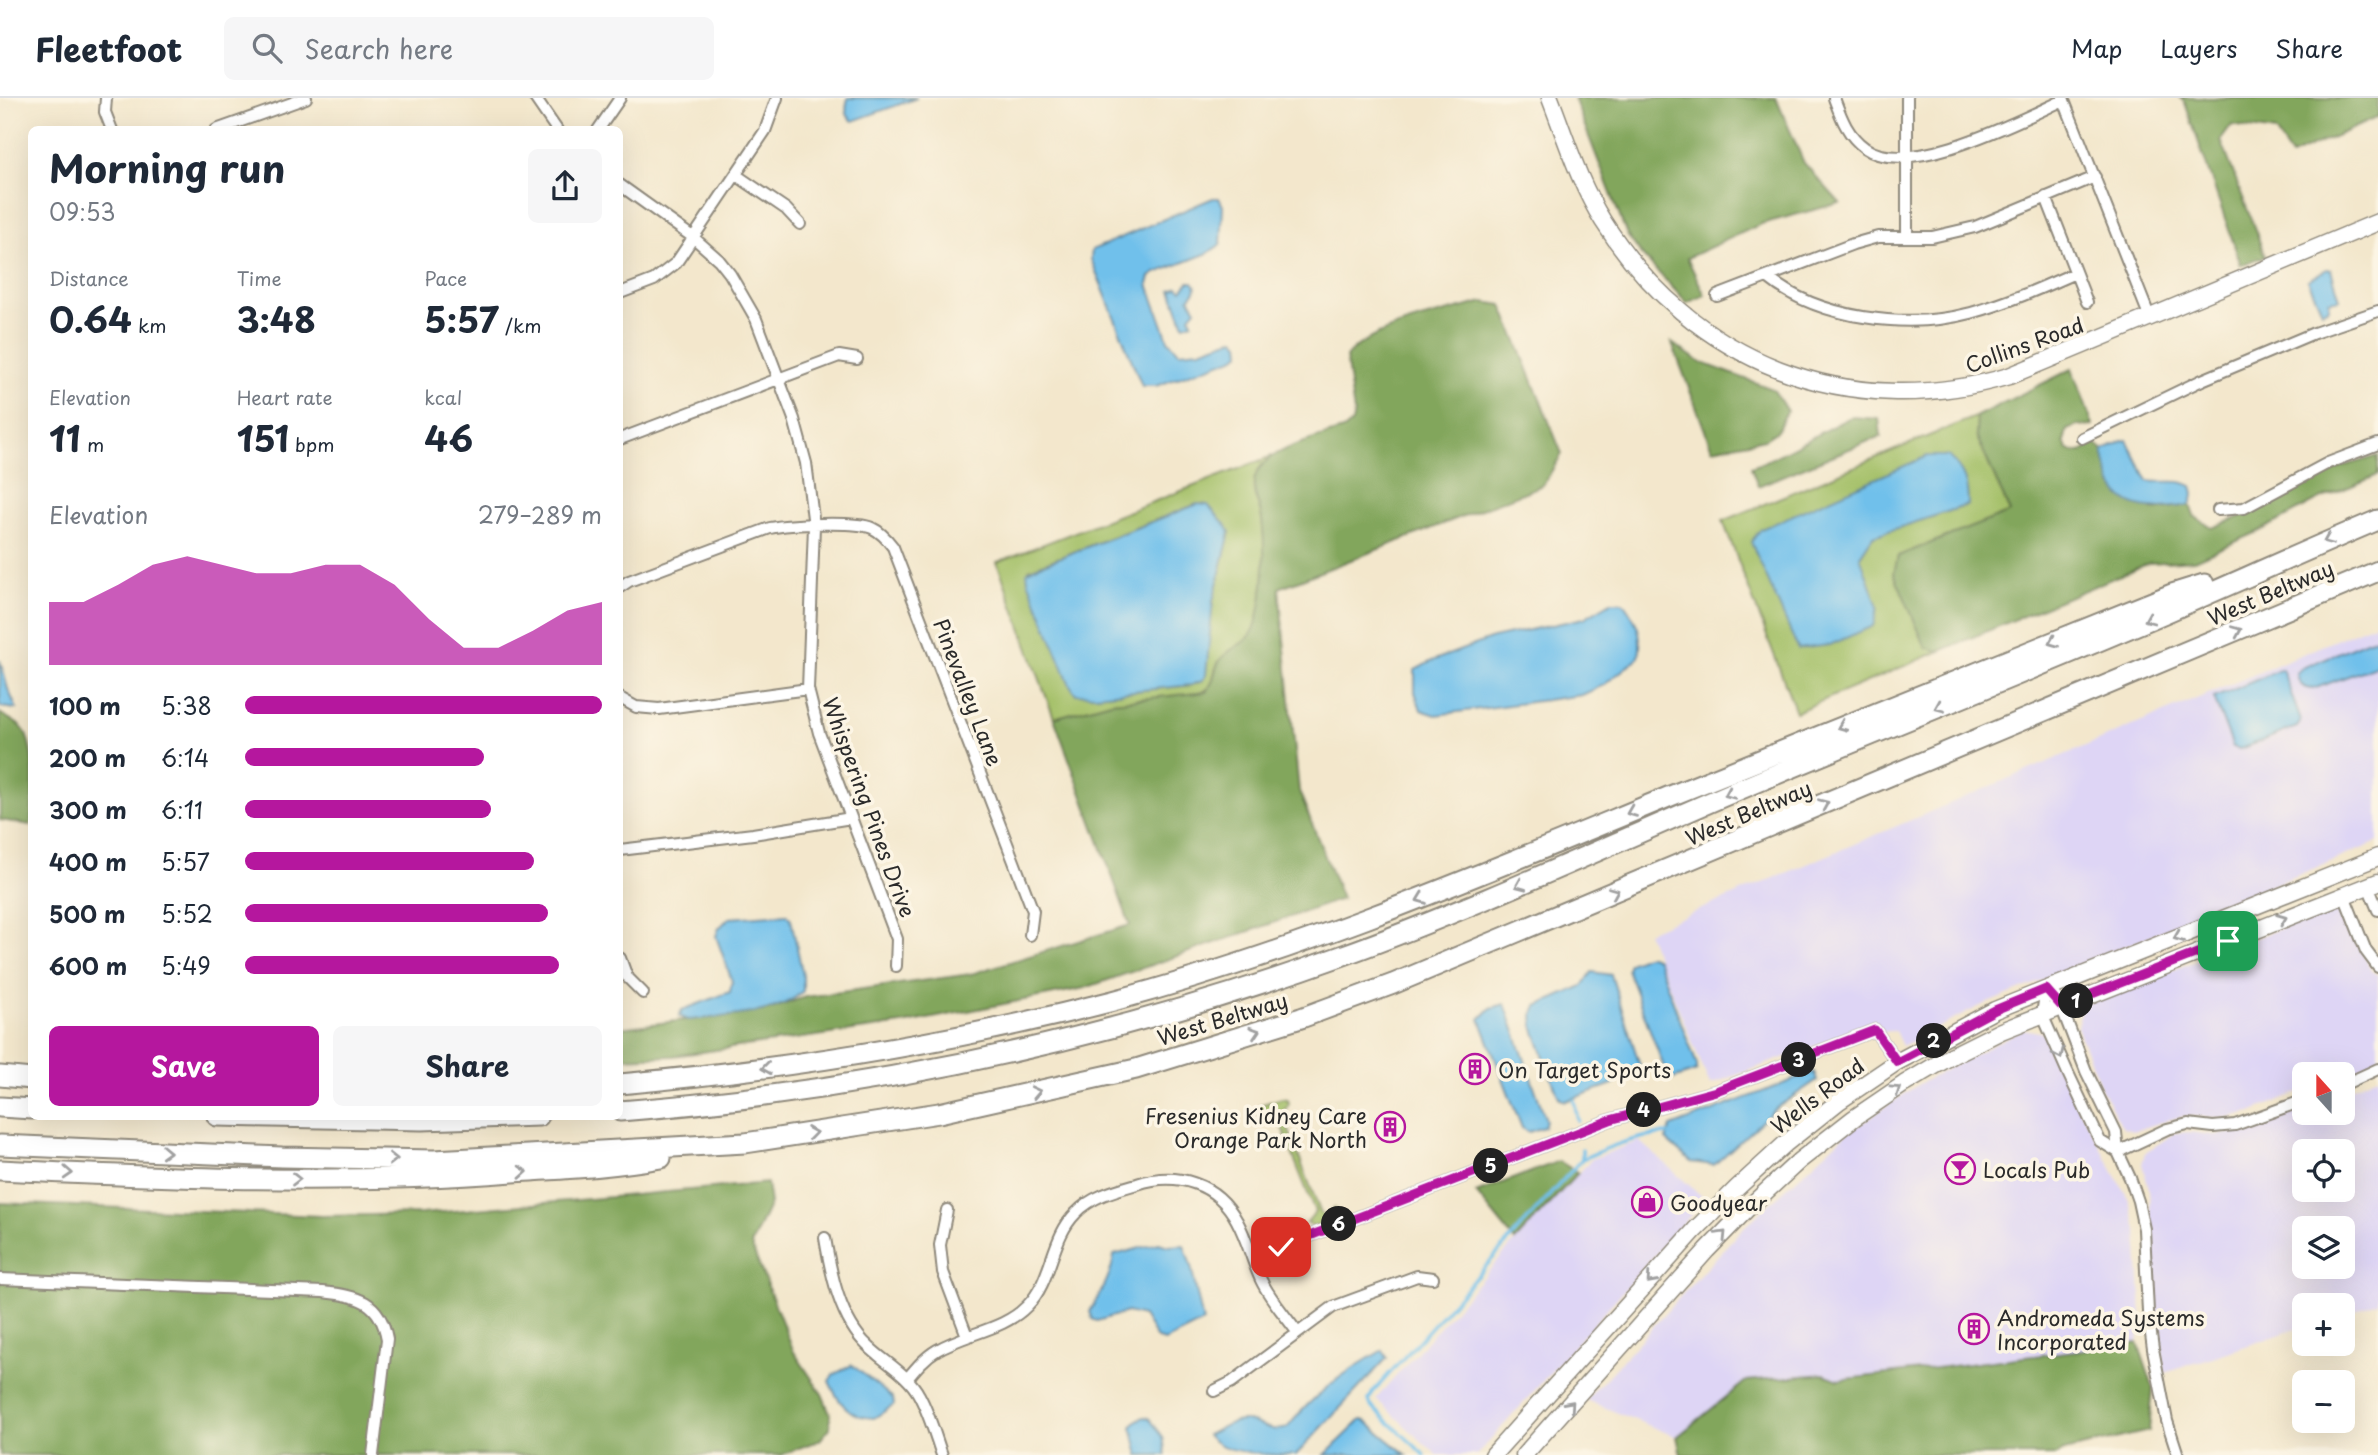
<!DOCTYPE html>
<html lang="en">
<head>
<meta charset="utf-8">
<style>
  :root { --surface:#fff; --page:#f6f6f7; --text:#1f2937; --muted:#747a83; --line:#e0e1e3; --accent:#b5179e }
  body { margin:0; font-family:"Playpen Sans",sans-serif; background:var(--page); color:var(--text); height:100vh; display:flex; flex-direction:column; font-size:26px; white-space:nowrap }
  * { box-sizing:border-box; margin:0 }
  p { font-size:23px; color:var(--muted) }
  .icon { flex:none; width:38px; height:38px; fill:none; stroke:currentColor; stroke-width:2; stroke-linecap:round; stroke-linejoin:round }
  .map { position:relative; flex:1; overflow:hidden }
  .details { position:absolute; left:28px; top:28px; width:595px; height:994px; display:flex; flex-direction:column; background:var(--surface); border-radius:10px; box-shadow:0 7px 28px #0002 }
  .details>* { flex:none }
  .needle { width:46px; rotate:339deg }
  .fabs { position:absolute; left:2292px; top:964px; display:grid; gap:14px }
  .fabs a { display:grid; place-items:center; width:63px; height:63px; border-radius:10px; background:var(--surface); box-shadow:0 7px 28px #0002; font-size:35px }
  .pin { position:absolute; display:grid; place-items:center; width:60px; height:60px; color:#fff; margin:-30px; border-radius:14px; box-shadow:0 4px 10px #0006 }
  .km { position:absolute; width:35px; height:35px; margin:-18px; border-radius:50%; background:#222; color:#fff; font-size:19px; line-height:35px; text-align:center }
  .round { display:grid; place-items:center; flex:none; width:74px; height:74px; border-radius:10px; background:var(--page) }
  .head { display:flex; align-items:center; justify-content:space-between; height:119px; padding:0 21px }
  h1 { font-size:38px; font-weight:700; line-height:52px }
  .stats { display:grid; grid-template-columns:repeat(3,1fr); gap:10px; height:119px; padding:7px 21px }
  .stats div { display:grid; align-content:center }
  .stats b { font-size:35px; font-weight:700 }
  .stats small { font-size:19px; font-weight:400 }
  .stats p { font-size:19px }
  .chart { height:196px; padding:14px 21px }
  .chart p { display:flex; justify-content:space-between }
  .chart svg { width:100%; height:126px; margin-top:7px; fill:var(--accent); opacity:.7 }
  .button { display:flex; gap:14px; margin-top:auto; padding:14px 21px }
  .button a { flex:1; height:80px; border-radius:10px; background:var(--accent); color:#fff; font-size:28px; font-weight:700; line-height:80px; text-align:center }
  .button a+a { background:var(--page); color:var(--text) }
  ul { padding:0 21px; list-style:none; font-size:23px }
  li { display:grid; grid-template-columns:112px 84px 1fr; align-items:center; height:52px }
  li i { height:18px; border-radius:9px; background:var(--accent) }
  header { display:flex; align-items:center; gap:42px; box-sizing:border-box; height:98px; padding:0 35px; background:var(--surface); border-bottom:2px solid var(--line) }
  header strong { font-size:33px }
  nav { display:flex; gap:38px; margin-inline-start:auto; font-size:24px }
  .search { width:490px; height:63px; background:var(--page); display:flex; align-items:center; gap:18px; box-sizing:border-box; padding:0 24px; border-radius:10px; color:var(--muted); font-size:26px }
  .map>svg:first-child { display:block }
  .built { fill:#ded5f5; fill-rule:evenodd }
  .green { fill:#a3bf66; stroke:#677548; stroke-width:2; fill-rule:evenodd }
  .forest { fill:#82a65b; stroke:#566843; stroke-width:2 }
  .water { fill:#70c0eb; stroke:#4e768b; stroke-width:2 }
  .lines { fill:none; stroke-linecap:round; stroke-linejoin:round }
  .stream { stroke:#70c0eb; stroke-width:3.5 }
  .street-casing { stroke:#8f897c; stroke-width:14 }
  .secondary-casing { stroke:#8f897c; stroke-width:19 }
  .highway-casing { stroke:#8f897c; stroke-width:23 }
  .street { stroke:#fff; stroke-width:10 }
  .secondary { stroke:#fff; stroke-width:16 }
  .highway { stroke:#fff; stroke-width:19 }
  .oneway { stroke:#a0a0a0 }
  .route-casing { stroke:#fff; stroke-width:14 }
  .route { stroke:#b5179e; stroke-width:9 }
  .labels { text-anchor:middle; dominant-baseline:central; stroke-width:7; stroke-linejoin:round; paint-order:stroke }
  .street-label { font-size:21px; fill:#2b2b2b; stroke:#fcf5e5 }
  .poi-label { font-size:21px; fill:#2b2b2b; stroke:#fcf5e5; text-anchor:start }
</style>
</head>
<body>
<header>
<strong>Fleetfoot</strong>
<div class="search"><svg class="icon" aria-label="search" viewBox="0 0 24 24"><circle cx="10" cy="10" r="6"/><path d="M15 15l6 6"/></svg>Search here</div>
<nav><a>Map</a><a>Layers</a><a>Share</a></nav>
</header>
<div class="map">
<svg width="2378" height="1357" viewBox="0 0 2378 1357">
  <rect width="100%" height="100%" fill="#fcf5e5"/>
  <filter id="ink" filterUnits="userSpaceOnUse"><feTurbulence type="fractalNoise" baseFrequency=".0143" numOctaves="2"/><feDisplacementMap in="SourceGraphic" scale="14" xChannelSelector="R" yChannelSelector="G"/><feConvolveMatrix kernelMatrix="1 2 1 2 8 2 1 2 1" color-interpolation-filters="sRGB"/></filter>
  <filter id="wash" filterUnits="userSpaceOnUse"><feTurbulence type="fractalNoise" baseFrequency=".00686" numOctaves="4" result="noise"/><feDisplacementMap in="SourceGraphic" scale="28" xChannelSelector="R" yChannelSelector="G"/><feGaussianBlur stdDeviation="1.57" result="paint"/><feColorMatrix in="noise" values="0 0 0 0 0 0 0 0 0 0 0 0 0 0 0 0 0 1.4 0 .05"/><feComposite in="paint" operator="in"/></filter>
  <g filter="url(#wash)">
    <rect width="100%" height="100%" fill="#f3e7cc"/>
    <path class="built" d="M2378,524V744L1978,909L1902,948L1895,933L1852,934L1710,987L1647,834Z
      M2336,809L2348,818L2371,873L2378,877V960L2375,964L2343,977L2305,976V992L2251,1014L2225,1020L2182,1018L2133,1033L2123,1030L2102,992L2077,929L2080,914L2088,905Z
      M2023,931L2043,935L2052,945L2072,997L2128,1100L2137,1132L2142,1219L2138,1245L1839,1282L1824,1276L1746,1283L1677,1339L1586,1302L1742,1131L1847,1035L1919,986Z
      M2378,978V1204L2343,1216V1208H2305V1228L2165,1275L2157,1223L2149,1090L2142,1066L2145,1055L2175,1035L2190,1034L2214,1037L2239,1034L2305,1008V1015H2343V994ZM2305,1054H2343V1092H2305ZM2305,1130H2343V1169H2305Z
      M1639,1043L1705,1101L1477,1357H1437L1376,1301L1515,1143L1592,1061Z"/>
    <path class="green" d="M1977,318L1976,337L2010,414L1898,458L1894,475L1926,549L1940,553L1796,614L1723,423ZM1968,407L1873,438L1860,458L1761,431Z
      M1272,358C1264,366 1256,373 1254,384C1252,398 1260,408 1262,421C1267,446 1264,512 1253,534C1246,548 1228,550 1220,562C1208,579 1221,590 1193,597L1111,604L1054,620L997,464ZM1197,406H1203L1230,434L1213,503L1202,583L1192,587L1095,597L1029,471Z
      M1282,1000L1288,1001L1289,1006L1282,1015L1321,1116L1325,1119L1334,1109L1339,1116L1337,1120L1313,1129L1307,1124L1315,1114L1274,1009L1261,1021L1257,1014L1260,1007Z"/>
    <path class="forest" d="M1574,0H1776L1804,65L1840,105L1761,126L1687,160L1705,197L1687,205L1641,156L1627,137Z
      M2180,0H2378V19L2291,58L2275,34L2232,27L2221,42L2265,158L2241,167L2185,5Z
      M1483,204L1502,207L1562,356L1543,387L1279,490L1299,693L1342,801L1085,890L902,926L673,958L620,960V930L768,912L805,899L971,876L1130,827L1054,620L1111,604L1206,594C1217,581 1212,572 1221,561C1231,548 1249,546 1255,529C1265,501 1266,452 1262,422C1260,404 1247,389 1259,371C1274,349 1320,340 1345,331L1352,325L1354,315L1346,259C1369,229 1446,215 1483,204Z
      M1672,245L1700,264L1773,291L1787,313L1777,333L1765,341L1712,351Z
      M2072,271L2093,327L2078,328L2067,332L2064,344L2068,352C2081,357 2086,353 2095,344L2103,353L2112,387L2154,412L2190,407L2194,418L2212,430L2274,405L2340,369L2378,358V377L2318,402L2260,433L2194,462L2149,465L1940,553L1926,550L1894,475L1898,458L2010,414L1976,337L1977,318Z
      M1851,319L1879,321L1881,338L1758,388L1751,369C1786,356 1817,335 1851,319Z
      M0,615C8,621 22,626 26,636C37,663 32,698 31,727L0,722Z
      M1559,1063L1578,1075L1515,1143L1476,1095Z
      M767,1085L770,1105L751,1147L794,1254L822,1296L830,1315V1330L820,1342L781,1357H0V1105L322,1118L421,1116Z
      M2138,1245L2153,1289L2149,1333L2064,1353L2056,1357H1681L1677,1339L1746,1283L1824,1276L1839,1282Z"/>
    <path class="water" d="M848,0H917L853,23C844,17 846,9 848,0Z
      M1213,100H1219L1223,108L1221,146L1208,155L1156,175L1150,179L1148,186L1168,242L1179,254L1200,252L1235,240L1240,245L1241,254L1236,259L1156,288H1142L1091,161L1092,152Z
      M2327,171L2331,172L2340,201L2329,203V210L2322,213L2308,182Z
      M1189,184H1193L1196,188L1195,193L1189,200L1196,211L1190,218L1192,224L1184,227L1171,192L1178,189L1182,192Z
      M2127,342L2148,383C2164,386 2178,380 2192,388L2194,395L2190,407C2162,411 2127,417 2112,386C2107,376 2106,364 2103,353L2122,343Z
      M1927,358H1948C1964,373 1968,385 1968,407L1873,438L1860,458L1878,509L1873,528L1830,547L1798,551L1751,444L1761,431Z
      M1198,406L1208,407L1226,427L1230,434L1213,503L1206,577L1202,583L1192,587L1095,597L1076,596L1070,587L1028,482L1027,474L1033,470Z
      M1611,504H1623C1637,524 1643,534 1639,559L1604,587L1582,597L1436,617L1421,612L1415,594V572L1432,563L1493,540L1584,520Z
      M2378,538V567L2313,591C2302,590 2298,586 2297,575L2302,570Z
      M0,562L8,591L17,611L0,609Z
      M2282,571L2301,623L2297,629L2240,651L2233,649L2214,600Z
      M787,816L791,821L803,878V893C778,918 723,918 688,922L679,918L682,912L730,894L732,883L716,838L719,830L729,820Z
      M1648,857L1657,861L1697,967V973L1673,981L1668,980L1627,871L1629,865Z
      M1592,874L1611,877L1641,971L1635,978L1566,1003L1560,1001L1557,995L1534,931L1533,916L1537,908L1583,888Z
      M1505,906L1546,1022L1544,1029L1529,1034L1522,1030L1480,921L1491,910Z
      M1814,974L1817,982L1775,1011L1714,1067L1691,1064L1666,1042L1671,1029Z
      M1159,1145L1168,1148L1184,1147L1191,1168L1203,1224L1165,1243L1157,1241L1143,1218L1127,1214L1097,1223L1092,1221L1090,1213C1100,1196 1112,1177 1114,1157Z
      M1383,1252L1387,1260L1296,1357C1270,1357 1223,1357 1207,1337C1218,1332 1231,1322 1244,1323C1259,1323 1271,1336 1287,1330C1315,1295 1344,1274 1383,1252Z
      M852,1267L893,1300L894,1307L874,1320C849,1320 838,1304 829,1283L833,1277Z
      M1144,1319L1149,1320L1163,1339L1166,1357H1139L1132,1329L1137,1322Z
      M1361,1322L1365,1323L1407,1357H1325Z"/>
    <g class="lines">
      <path class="stream" d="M1574,1002L1578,1023
        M1582,1051V1061
        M1425,1357L1371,1308L1369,1302L1373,1294L1582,1061C1611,1048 1636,1038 1668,1036"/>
    </g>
  </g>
  <g filter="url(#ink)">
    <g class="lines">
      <g class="street-casing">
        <path id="street" d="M106,0L105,14L112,32
          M535,0L557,32
          M1834,0C1841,19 1847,37 1865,50C1908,81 2020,22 2064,2
          M1907,0V139
          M2063,0L2150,220
          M216,32L306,0
          M598,32L620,0
          M736,77L786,111L800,126
          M620,87L694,140L719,162L730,176L756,221L794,321L806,365L814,428L808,591L819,635L897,841L896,868
          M2046,99L2087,204
          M1767,179C1818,221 1907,232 1971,215C2007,205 2041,190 2075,175
          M620,195L654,182L676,165L765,33L777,0
          M1717,198L1853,146L1878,139H1932L1975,129L2095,79
          M2082,340L2202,282L2314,235L2378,213
          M620,341L839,258L857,261
          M2218,412L2244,410L2328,365L2378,346
          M620,489L629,483L770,430C789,426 856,423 872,430C881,434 887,441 893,449L1033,813L1030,837
          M620,600L636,609L659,611L808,591
          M620,752L753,736L851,720
          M2368,788L2378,812
          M2344,797L2366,853L2378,869
          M620,860L627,879L643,895
          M2343,987L2378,971
          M2118,1054L2100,1043L2068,975L2042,916L2046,891L2061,908L2086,973L2116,1034L2118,1054L2130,1080L2138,1103L2144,1131L2148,1214L2153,1251L2167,1323L2178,1357
          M2118,1054L2167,1031L2188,1026L2213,1029L2235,1027L2305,1002
          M947,1112L940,1147L943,1174L967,1238
          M825,1140C831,1176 840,1222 868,1248C884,1264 908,1276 919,1297C929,1315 935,1337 942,1357
          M1281,1149L1610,1022L1716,993L1875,932L1897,964
          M0,1181L323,1194C357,1198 380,1202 387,1241L373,1357
          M907,1281C916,1270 925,1259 937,1252C966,1235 1004,1232 1027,1208C1053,1182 1050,1141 1076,1115C1092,1098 1116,1092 1137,1086C1177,1073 1217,1085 1237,1123C1247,1141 1252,1163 1261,1182C1270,1201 1285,1217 1297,1234
          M1214,1293L1232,1284L1333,1209L1417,1178L1433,1180"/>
      </g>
      <g class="secondary-casing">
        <path id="secondary" d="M1550,0C1566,41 1579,85 1603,123C1692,264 1848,326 2009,278L2378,124
          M1493,1357L1695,1132L1737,1090L1785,1046L1838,1004L1897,964L1995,912L2378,759
          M1524,1357L1707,1152L1746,1112L1799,1063L1854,1020L1904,986L1953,957L2001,933L2378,784"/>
      </g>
      <g class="highway-casing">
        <path id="highway" d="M0,978L32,981
          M620,986C786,971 951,945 1113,903C1305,852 1486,774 1668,699C1836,630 2004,563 2172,496L2204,486
          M0,1009L32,1011
          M620,1013C865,994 1109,942 1341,858C1471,811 1596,753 1722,699C1871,636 2023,576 2172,512C2241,482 2309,451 2378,422
          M217,1018L422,1022L539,1018
          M0,1047L282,1059L434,1062L745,1045L939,1015L1136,971L1301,920L1393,886L2378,473
          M0,1072C171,1080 343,1087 513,1074C563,1071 612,1069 661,1060"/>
      </g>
      <use href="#street" class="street"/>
      <use href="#secondary" class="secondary"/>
      <use href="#highway" class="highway"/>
    </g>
    <defs><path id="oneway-chevron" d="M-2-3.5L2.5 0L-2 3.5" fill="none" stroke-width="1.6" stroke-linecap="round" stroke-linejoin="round" transform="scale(1.75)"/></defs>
    <g class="oneway">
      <use href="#oneway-chevron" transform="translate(2328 442) rotate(157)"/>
      <use href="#oneway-chevron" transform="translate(2149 521) rotate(157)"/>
      <use href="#oneway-chevron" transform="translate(2237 533) rotate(-23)"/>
      <use href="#oneway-chevron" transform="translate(2053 544) rotate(158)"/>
      <use href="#oneway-chevron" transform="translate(1939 609) rotate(157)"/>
      <use href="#oneway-chevron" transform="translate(1842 628) rotate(158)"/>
      <use href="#oneway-chevron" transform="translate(1729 696) rotate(157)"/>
      <use href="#oneway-chevron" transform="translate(1824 706) rotate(-23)"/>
      <use href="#oneway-chevron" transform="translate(1631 714) rotate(158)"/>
      <use href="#oneway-chevron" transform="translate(1520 787) rotate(157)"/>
      <use href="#oneway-chevron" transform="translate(1614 794) rotate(-23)"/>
      <use href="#oneway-chevron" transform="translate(1421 801) rotate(159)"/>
      <use href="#oneway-chevron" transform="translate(2282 821) rotate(-21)"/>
      <use href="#oneway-chevron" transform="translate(2178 839) rotate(158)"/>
      <use href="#oneway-chevron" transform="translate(1255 934) rotate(-18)"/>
      <use href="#oneway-chevron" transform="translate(2059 956) rotate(66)"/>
      <use href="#oneway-chevron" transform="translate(766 970) rotate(172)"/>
      <use href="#oneway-chevron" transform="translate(1896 992) rotate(-34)"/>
      <use href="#oneway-chevron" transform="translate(1036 994) rotate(-12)"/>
      <use href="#oneway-chevron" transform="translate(812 1035) rotate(-8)"/>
      <use href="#oneway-chevron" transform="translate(166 1054) rotate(2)"/>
      <use href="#oneway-chevron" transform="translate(393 1061)"/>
      <use href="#oneway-chevron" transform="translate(523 1074) rotate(-4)"/>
      <use href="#oneway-chevron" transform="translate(68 1075) rotate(3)"/>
      <use href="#oneway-chevron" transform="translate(296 1081)"/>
      <use href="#oneway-chevron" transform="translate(1722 1137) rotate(-46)"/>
      <use href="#oneway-chevron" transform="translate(1651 1181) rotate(132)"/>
      <use href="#oneway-chevron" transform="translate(1570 1307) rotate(-48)"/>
    </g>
  </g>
  <g class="lines" filter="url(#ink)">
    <g class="route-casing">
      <path id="route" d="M1281,1149L1610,1022L1716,993L1875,932L1897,964L1995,912L2046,891L2061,908L2228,843"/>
    </g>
    <use href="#route" class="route"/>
  </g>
  <defs>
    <g id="building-ring" transform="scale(1.575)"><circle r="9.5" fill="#fcf5e5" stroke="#b5179e" stroke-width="1.5"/><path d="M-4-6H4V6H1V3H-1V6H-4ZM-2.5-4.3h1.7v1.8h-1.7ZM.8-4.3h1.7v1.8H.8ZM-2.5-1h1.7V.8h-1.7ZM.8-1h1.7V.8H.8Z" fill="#b5179e"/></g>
    <g id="bar-ring" transform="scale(1.575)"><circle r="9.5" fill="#fcf5e5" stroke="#b5179e" stroke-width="1.5"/><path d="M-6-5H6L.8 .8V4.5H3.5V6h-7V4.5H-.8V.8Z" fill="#b5179e"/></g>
    <g id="shop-ring" transform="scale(1.575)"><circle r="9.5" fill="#fcf5e5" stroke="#b5179e" stroke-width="1.5"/><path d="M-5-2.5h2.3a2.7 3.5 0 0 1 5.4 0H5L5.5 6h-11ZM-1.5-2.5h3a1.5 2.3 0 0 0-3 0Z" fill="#b5179e"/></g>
  </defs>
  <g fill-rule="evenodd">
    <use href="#building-ring" x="1475" y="971"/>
    <use href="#building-ring" x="1390" y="1029"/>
    <use href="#bar-ring" x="1960" y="1071"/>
    <use href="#shop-ring" x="1647" y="1104"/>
    <use href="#building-ring" x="1974" y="1231"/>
  </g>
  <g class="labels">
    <g class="street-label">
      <text transform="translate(2024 246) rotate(-20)">Collins Road</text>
      <text transform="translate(2270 494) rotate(-23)">West Beltway</text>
      <text transform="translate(969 594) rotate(69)">Pinevalley Lane</text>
      <text transform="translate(870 709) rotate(70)">Whispering Pines Drive</text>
      <text transform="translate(1748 714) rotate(-23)">West Beltway</text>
      <text transform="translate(1222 920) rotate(-17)">West Beltway</text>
      <text transform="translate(1817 997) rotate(-37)">Wells Road</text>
    </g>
    <g class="poi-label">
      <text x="1498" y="971">On Target Sports</text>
      <text x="1367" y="1017" text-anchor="end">Fresenius Kidney Care<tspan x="1367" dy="24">Orange Park North</tspan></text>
      <text x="1983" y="1071">Locals Pub</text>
      <text x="1670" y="1104">Goodyear</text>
      <text x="1997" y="1219">Andromeda Systems<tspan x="1997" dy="24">Incorporated</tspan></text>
    </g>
  </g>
</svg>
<div class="fabs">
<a><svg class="needle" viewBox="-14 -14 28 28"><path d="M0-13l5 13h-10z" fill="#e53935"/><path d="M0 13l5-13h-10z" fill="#747a83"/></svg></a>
<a><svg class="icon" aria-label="locate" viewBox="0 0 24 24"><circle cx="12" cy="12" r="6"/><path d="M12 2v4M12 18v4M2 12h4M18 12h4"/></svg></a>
<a><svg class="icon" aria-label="layers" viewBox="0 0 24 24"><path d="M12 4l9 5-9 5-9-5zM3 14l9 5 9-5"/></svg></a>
<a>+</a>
<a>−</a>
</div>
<div class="pin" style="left:2228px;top:843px;background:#1e9e55"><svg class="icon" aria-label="arrive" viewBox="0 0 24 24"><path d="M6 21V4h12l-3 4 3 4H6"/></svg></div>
<div class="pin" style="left:1281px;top:1149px;background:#d93025"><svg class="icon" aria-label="check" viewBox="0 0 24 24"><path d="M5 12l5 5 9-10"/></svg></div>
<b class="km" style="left:2076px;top:903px">1</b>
<b class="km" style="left:1934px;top:943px">2</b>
<b class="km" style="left:1799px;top:962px">3</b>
<b class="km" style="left:1644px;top:1012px">4</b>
<b class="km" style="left:1491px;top:1068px">5</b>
<b class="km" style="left:1339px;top:1126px">6</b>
<section class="details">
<div class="head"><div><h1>Morning run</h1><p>09:53</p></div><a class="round"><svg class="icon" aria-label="share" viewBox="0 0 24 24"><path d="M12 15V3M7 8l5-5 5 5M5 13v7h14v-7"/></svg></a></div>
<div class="stats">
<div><p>Distance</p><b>0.64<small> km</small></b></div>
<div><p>Time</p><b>3:48</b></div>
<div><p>Pace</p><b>5:57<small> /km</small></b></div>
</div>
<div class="stats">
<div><p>Elevation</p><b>11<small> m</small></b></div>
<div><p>Heart rate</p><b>151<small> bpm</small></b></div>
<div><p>kcal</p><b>46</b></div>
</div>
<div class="chart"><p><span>Elevation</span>279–289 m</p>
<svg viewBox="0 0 160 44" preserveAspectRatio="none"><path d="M0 44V22L10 22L20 16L30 9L40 6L50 9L60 12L70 12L80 9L90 9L100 16L110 28L120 38L130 38L140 32L150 25L160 22V44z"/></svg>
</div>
<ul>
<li><b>100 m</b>5:38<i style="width:100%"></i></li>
<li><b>200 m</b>6:14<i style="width:67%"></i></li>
<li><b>300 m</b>6:11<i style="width:69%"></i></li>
<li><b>400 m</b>5:57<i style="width:81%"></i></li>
<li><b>500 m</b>5:52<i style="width:85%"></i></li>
<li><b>600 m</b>5:49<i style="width:88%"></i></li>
</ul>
<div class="button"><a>Save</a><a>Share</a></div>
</section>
</div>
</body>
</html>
